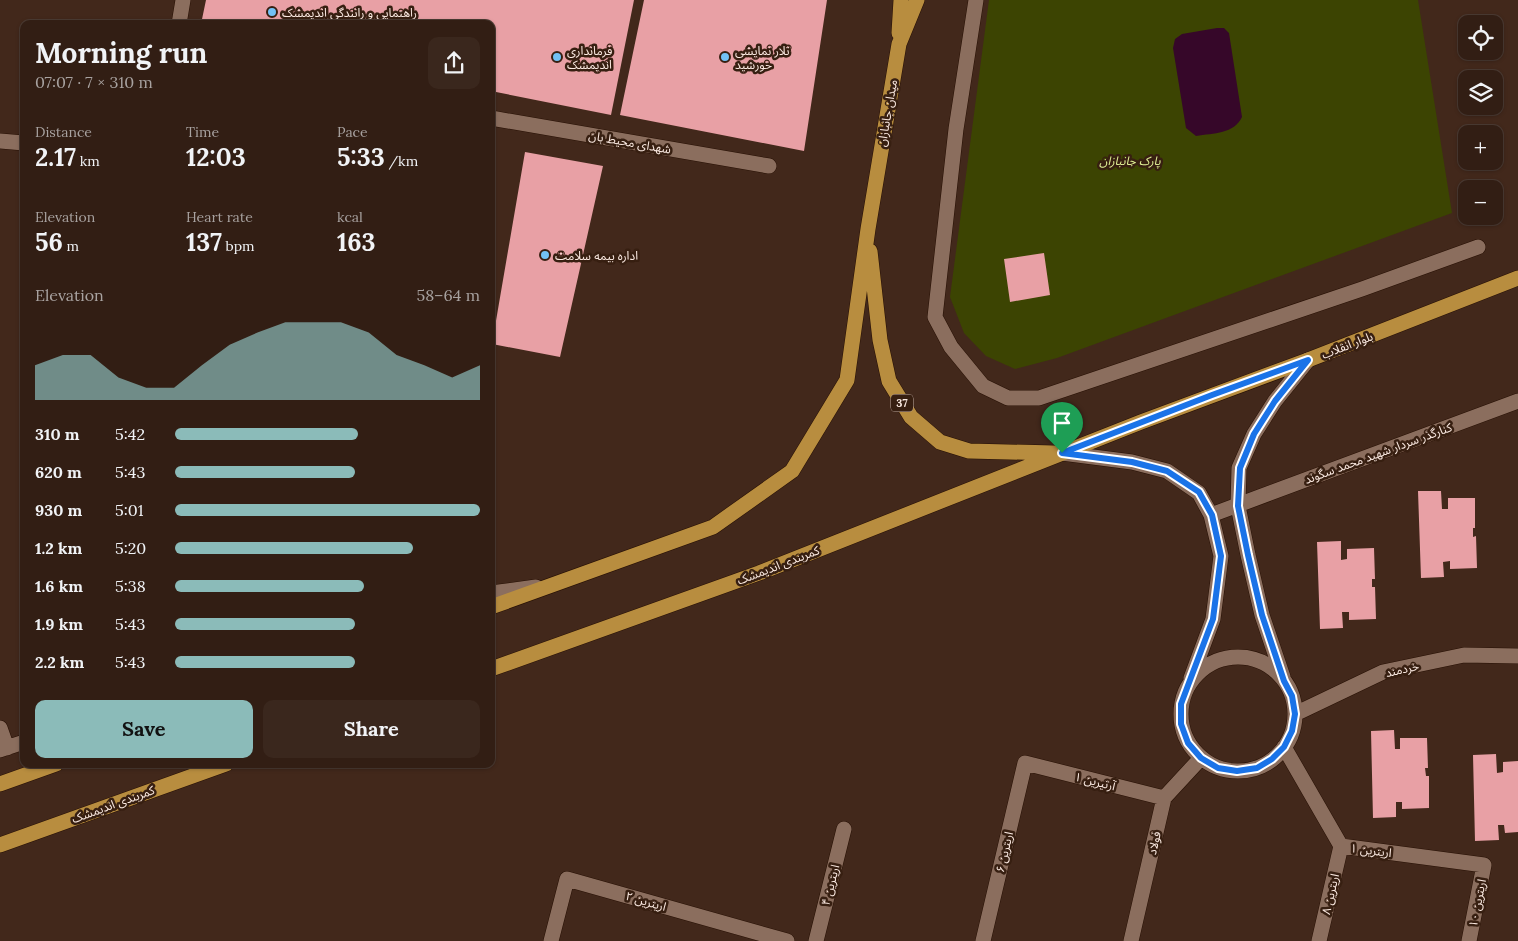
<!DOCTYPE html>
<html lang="en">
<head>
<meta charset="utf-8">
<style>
  :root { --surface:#321e14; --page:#3a271d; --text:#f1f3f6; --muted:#a8a2a0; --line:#4d3c34; --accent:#8bbbb9 }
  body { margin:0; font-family:Lora,"Noto Sans Arabic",serif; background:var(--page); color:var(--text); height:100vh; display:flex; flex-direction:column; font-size:19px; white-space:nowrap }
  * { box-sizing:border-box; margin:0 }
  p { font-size:16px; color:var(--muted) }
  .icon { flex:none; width:28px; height:28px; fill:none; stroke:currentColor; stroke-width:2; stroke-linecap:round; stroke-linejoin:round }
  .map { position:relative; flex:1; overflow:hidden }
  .details { position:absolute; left:20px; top:20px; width:475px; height:748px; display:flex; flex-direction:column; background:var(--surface); border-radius:10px; box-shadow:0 1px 4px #0004,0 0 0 1px var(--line) }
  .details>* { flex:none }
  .buttons { position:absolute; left:1458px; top:15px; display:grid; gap:10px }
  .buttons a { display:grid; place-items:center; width:45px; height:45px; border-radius:10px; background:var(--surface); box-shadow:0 1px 4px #0004,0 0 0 1px var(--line); font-size:25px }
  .pin { position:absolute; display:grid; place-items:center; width:42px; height:42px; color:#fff; margin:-51px -21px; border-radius:50% 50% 50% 0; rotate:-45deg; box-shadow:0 0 5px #0007 }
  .pin .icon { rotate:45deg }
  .round { display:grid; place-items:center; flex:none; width:52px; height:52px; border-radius:10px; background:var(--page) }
  .head { display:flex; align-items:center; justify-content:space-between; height:85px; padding:0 15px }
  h1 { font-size:28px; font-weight:800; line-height:38px }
  .figures { display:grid; grid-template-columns:repeat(3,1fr); gap:8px; height:85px; padding:5px 15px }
  .figures div { display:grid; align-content:center }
  .figures b { font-size:25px; font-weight:800 }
  .figures small { font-size:14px; font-weight:400 }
  .figures p { font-size:14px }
  .chart { height:140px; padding:10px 15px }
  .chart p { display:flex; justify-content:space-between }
  .chart svg { width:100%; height:90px; margin-top:5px; fill:var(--accent); opacity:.7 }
  .cta { display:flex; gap:10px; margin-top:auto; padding:10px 15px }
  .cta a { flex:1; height:58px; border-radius:10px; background:var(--accent); color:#111; font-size:20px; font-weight:800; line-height:58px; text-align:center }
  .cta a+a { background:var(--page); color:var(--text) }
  ul { padding:0 15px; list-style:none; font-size:16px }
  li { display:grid; grid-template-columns:80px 60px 1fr; align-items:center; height:38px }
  li i { height:12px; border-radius:6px; background:var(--accent) }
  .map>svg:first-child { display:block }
  .green { fill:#3c4402 }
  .water { fill:#360729 }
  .building { fill:#e8a0a5 }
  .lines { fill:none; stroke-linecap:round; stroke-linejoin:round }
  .minor-casing { stroke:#271004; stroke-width:16 }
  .major-casing { stroke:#271004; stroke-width:16 }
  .minor { stroke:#8b6e5e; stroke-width:15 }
  .major { stroke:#b88d3f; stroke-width:15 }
  .route-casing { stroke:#fff; stroke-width:10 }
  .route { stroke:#1a73e8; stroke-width:6 }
  .poi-dot { fill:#72c1f5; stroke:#371f11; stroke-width:2 }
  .labels { text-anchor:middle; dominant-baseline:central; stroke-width:5; stroke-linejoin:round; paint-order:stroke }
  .shield { fill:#371f11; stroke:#c0ada3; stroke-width:1 }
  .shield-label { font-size:11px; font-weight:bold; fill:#fbeae2 }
  .poi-label { font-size:12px; fill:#fbeae2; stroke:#371f11; text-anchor:start }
  .street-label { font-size:12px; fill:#fbeae2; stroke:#371f11 }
  .park-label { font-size:12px; font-style:italic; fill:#dfef94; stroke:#371f11 }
</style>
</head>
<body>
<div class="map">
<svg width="1518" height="941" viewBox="0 0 1518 941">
  <rect width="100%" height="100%" fill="#42281b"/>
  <path class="green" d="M989,0H1418L1452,213L1057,358L1015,369L986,356L964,333L950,297Z"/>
  <path class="water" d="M1217,28H1224L1229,33L1242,117C1234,134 1214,133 1196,136L1186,128L1173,48L1175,39L1182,34Z"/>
  <path class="building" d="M206,0H634L611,115L491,91V24H201Z
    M644,0H827L804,151L620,115Z
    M525,152L603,166L560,357L492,344Z
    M1044,253L1050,295L1010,302L1004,259Z
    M1418,491H1441L1442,509H1448V498H1475V528H1473V537L1476,536L1477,568L1450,569V561L1443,562L1444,577L1421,578Z
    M1341,541V560L1347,559V549L1374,548L1375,579H1372V587H1375L1376,619L1349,620V612H1342L1343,628L1320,629L1317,542Z
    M1394,730L1395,749H1400V738H1427L1428,768H1425L1426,776H1429V808L1402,809V802H1396V817L1373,818L1371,731Z
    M1496,754L1497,773L1503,772V762L1518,761V832L1505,833L1504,825H1498L1499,840L1475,841L1473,755Z"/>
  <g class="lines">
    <g class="minor-casing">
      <path id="minor" d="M976,0L956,129L935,317L951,347L983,386L1008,398H1039L1362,289L1478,247
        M179,24L183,0
        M491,118L769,166
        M0,141L24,143
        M1062,453L1132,462L1167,471L1199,493L1211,515L1221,556L1213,619L1191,678
        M1211,515L1518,401
        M491,593L536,587
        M1181 714a57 57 0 1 1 114 0a57 57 0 1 1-114 0Z
        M1283,677L1262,615L1248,555L1238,506L1239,468L1254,434L1275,401L1308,360
        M1295,714L1383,672L1464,655L1518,656
        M0,728L7,748
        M1284,747L1341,846L1484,865L1469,941
        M0,750L24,742
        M551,941L567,879L787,941
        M816,941L844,829
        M983,941L1025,763L1164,798
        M1131,941L1164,798L1201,758
        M1319,941L1341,846"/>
    </g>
    <g class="major-casing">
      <path id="major" d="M899,33L901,0
        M870,251L880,340L889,381L911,417L940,442L969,451L1054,453
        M491,607L713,527L792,471L847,380L868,229L899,44L917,0
        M491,669L759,573L1141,422L1308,360L1518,278
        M0,784L56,764
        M0,845L226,764"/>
    </g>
    <use href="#minor" class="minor"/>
    <use href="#major" class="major"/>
  </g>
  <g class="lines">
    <g class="route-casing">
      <path id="route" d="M1308,360L1275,401L1254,434L1240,468L1238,506L1248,555L1262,615L1284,681L1292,696L1295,714L1292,731L1284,747L1272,759L1257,768L1237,771L1218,768L1201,758L1188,743L1181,724V704L1213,619L1221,556L1212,515L1199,492L1167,471L1132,462L1062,453L1212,395Z"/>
    </g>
    <use href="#route" class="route"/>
  </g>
  <g class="poi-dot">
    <circle cx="272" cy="12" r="5"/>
    <circle cx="557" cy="57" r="5"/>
    <circle cx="725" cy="57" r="5"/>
    <circle cx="545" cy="255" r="5"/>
  </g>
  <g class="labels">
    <rect class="shield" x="891" y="394.5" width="22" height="17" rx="4"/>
    <g class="shield-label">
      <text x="902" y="403">37</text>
    </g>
    <g class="poi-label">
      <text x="282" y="12">راهنمایی و رانندگی اندیمشک</text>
      <text x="567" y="50">فرمانداری<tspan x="567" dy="14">اندیمشک</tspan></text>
      <text x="735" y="50">تلار نمایشی<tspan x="735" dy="14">خورشید</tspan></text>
      <text x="555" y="255">اداره بیمه سلامت</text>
    </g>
    <g class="street-label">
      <text transform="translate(887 113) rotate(-80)">میدان جانبازان</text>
      <text transform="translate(630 142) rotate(10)">شهدای محیط بان</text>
      <text transform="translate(1347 345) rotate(-21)">بلوار انقلاب</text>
      <text transform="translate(1378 453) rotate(-20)">کنارگذر سردار شهید محمد سگوند</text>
      <text transform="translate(778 565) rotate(-21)">کمربندی اندیمشک</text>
      <text transform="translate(1402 669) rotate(-13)">خردمند</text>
      <text transform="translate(1095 781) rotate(14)">آرتیرین ۱</text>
      <text transform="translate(113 804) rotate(-20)">کمربندی اندیمشک</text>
      <text transform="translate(1154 843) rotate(-77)">فولاد</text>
      <text transform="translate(1371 850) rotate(7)">اریترین ۱</text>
      <text transform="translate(1004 852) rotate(-77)">اریترین ۶</text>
      <text transform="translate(830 885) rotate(-76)">اریترین ۴</text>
      <text transform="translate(1330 894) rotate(-77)">اریترین ۸</text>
      <text transform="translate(646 901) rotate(16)">اریترین ۲</text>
      <text transform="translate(1477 903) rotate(-79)">اریترین ۱۰</text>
    </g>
    <g class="park-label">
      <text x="1130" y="160">پارک جانبازان</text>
    </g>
  </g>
</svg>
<div class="buttons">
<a><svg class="icon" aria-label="locate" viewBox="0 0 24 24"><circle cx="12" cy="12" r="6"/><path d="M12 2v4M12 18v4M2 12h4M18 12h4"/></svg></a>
<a><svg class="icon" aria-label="layers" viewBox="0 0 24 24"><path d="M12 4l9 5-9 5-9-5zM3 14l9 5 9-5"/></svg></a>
<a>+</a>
<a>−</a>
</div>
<div class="pin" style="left:1062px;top:453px;background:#1e9e55"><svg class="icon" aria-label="arrive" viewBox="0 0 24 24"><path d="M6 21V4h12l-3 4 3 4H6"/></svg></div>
<section class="details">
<div class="head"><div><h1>Morning run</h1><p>07:07 · 7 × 310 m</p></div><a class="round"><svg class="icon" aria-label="share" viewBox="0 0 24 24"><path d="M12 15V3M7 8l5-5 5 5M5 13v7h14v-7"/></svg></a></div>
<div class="figures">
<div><p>Distance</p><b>2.17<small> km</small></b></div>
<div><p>Time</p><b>12:03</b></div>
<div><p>Pace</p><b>5:33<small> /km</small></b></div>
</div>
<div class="figures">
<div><p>Elevation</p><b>56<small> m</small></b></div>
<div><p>Heart rate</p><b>137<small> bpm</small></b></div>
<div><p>kcal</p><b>163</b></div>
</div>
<div class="chart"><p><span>Elevation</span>58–64 m</p>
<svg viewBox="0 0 160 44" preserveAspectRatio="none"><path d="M0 44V27L10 22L20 22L30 33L40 38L50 38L60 27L70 17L80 11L90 6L100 6L110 6L120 11L130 22L140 27L150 33L160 27V44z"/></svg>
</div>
<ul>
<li><b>310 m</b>5:42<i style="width:60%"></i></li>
<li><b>620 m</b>5:43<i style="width:59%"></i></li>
<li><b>930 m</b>5:01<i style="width:100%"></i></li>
<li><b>1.2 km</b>5:20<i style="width:78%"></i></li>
<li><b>1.6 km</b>5:38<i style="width:62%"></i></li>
<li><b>1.9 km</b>5:43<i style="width:59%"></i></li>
<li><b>2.2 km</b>5:43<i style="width:59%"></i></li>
</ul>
<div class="cta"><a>Save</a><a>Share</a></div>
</section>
</div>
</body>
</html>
